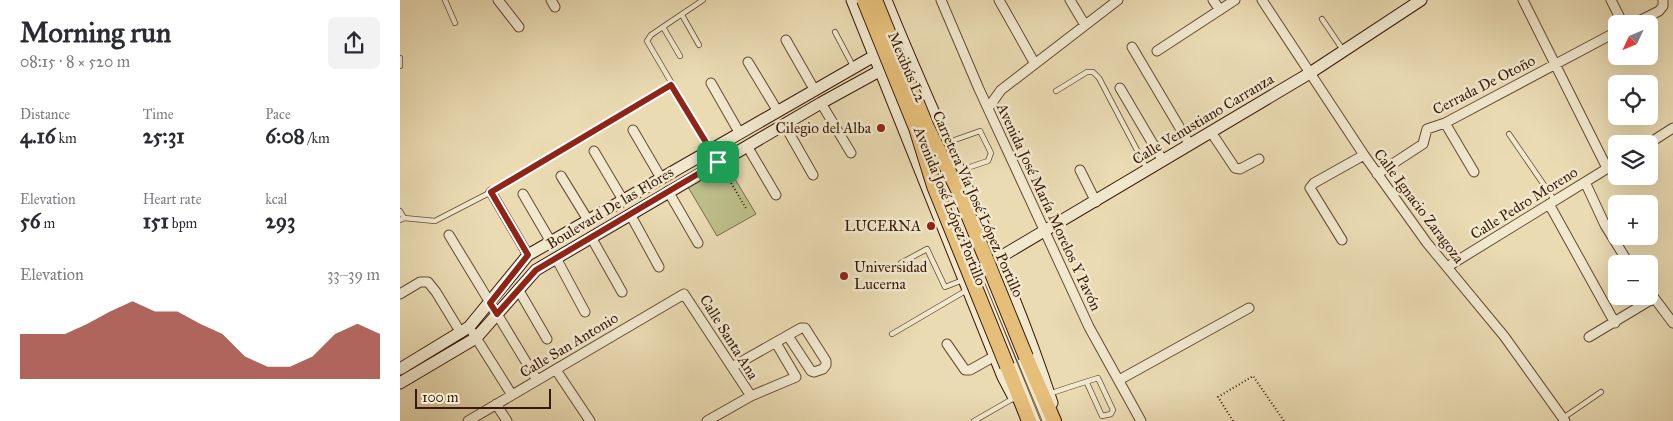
<!DOCTYPE html>
<html lang="en">
<head>
<meta charset="utf-8">
<style>
  :root { --surface:#fff; --page:#f2f2f3; --text:#2b2b33; --muted:#7c7c81; --accent:#8f2418 }
  body { margin:0; font-family:"IM FELL Great Primer",serif; background:var(--page); color:var(--text); height:100vh; display:flex; flex-direction:column; font-size:19px; white-space:nowrap }
  * { box-sizing:border-box; margin:0 }
  p { font-size:16px; color:var(--muted) }
  .icon { flex:none; width:28px; height:28px; fill:none; stroke:currentColor; stroke-width:2; stroke-linecap:round; stroke-linejoin:round }
  .map { position:relative; flex:1; overflow:hidden }
  .details { display:flex; flex-direction:column; background:var(--surface); width:400px }
  .details>* { flex:none }
  .needle { width:32px; rotate:226deg }
  .tools { position:absolute; left:1208px; top:15px; display:grid; gap:10px }
  .tools a { display:grid; place-items:center; width:50px; height:50px; border-radius:8px; background:var(--surface); box-shadow:0 5px 20px #0002; font-size:25px }
  .scale { position:absolute; left:15px; bottom:12px; width:136px; box-sizing:border-box; padding-left:5px; border:2px solid #381907; border-top:0; font-size:14px; line-height:18px; white-space:nowrap; color:#381907; -webkit-text-stroke:4px #f1e8ce; paint-order:stroke }
  .pin { position:absolute; display:grid; place-items:center; width:42px; height:42px; color:#fff; margin:-21px; border-radius:10px; box-shadow:0 2px 8px #0006 }
  .round { display:grid; place-items:center; flex:none; width:52px; height:52px; border-radius:8px; background:var(--page) }
  .summary { display:flex; align-items:center; justify-content:space-between; height:85px; padding:0 20px }
  h1 { font-size:28px; font-weight:700; line-height:38px }
  .stats { display:grid; grid-template-columns:repeat(3,1fr); gap:8px; height:85px; padding:5px 20px }
  .stats div { display:grid; align-content:center }
  .stats b { font-size:21px; font-weight:700 }
  .stats small { font-size:14px; font-weight:400 }
  .stats p { font-size:14px }
  .chart { height:140px; padding:10px 20px }
  .chart p { display:flex; justify-content:space-between }
  .chart svg { width:100%; height:90px; margin-top:5px; fill:var(--accent); opacity:.7 }
  main { display:flex; flex:1; min-height:0 }
  .map>svg:first-child { display:block }
  .green { fill:#bcbe89; stroke:#7a6c48 }
  .lines { fill:none; stroke-linecap:round; stroke-linejoin:round }
  .lane-casing { stroke:#644a32; stroke-width:6 }
  .street-casing { stroke:#644a32; stroke-width:11 }
  .secondary-casing { stroke:#381907; stroke-width:13 }
  .primary-casing { stroke:#381907; stroke-width:16 }
  .path { stroke:#381907; stroke-width:2; stroke-dasharray:1 2.5; stroke-linecap:butt }
  .lane { stroke:#f1e8ce; stroke-width:4.5 }
  .street { stroke:#f1e8ce; stroke-width:9 }
  .secondary { stroke:#f1e8ce; stroke-width:11 }
  .primary { stroke:#e5be7a; stroke-width:14 }
  .primary-bridge-casing { stroke:#381907; stroke-width:16; stroke-linecap:butt }
  .primary-bridge { stroke:#e5be7a; stroke-width:14 }
  .route-casing { stroke:#fff; stroke-width:10 }
  .route { stroke:#8f2418; stroke-width:6 }
  .poi-dot { fill:#8f2418; stroke:#f1e8ce; stroke-width:2 }
  .labels { text-anchor:middle; dominant-baseline:central; stroke-width:5; stroke-linejoin:round; paint-order:stroke }
  .street-label { font-size:15px; fill:#381907; stroke:#f1e8ce }
  .poi-label { font-size:15px; fill:#381907; stroke:#f1e8ce; text-anchor:end }
</style>
</head>
<body>
<main>
<section class="details">
<div class="summary"><div><h1>Morning run</h1><p>08:15 · 8 × 520 m</p></div><a class="round"><svg class="icon" aria-label="share" viewBox="0 0 24 24"><path d="M12 15V3M7 8l5-5 5 5M5 13v7h14v-7"/></svg></a></div>
<div class="stats">
<div><p>Distance</p><b>4.16<small> km</small></b></div>
<div><p>Time</p><b>25:31</b></div>
<div><p>Pace</p><b>6:08<small> /km</small></b></div>
</div>
<div class="stats">
<div><p>Elevation</p><b>56<small> m</small></b></div>
<div><p>Heart rate</p><b>151<small> bpm</small></b></div>
<div><p>kcal</p><b>293</b></div>
</div>
<div class="chart"><p><span>Elevation</span>33–39 m</p>
<svg viewBox="0 0 160 44" preserveAspectRatio="none"><path d="M0 44V22L10 22L20 22L30 17L40 11L50 6L60 11L70 11L80 17L90 22L100 33L110 38L120 38L130 33L140 22L150 17L160 22V44z"/></svg>
</div>
</section>
<div class="map">
<svg width="1273" height="421" viewBox="0 0 1273 421">
  <rect width="100%" height="100%" fill="#eadbb3"/>
  <filter id="stains"><feTurbulence type="fractalNoise" baseFrequency=".004" numOctaves="4"/><feColorMatrix values="0 0 0 0 .2 0 0 0 0 .09 0 0 0 0 .02 0 0 0 .5 -.17"/></filter>
  <radialGradient id="worn" r=".72"><stop offset=".6" stop-color="#630" stop-opacity="0"/><stop offset="1" stop-color="#630" stop-opacity=".3"/></radialGradient>
  <path class="green" d="M326,164L356,214L317,236L288,187Z"/>
  <g class="lines">
    <g class="lane-casing">
      <path id="lane" d="M45,0L55,23
        M303,0L251,35L247,41L318,162
        M282,15L299,45
        M922,19L943,50
        M263,27L280,56
        M435,32L453,66
        M0,58V66
        M656,91L687,72H693L699,78L747,169
        M1109,134L1155,201
        M549,142L580,131L591,153L588,161L561,170
        M534,165L638,421
        M539,166L645,421
        M0,211L4,218
        M0,220L4,218L35,221L91,192L271,85
        M501,263L527,249L545,287L563,280
        M492,334L567,290
        M649,394C666,388 682,383 698,378L713,410L711,414L702,416L687,383
        M1163,418L1201,392
        M574,421L614,398"/>
    </g>
    <g class="street-casing">
      <path id="street" d="M98,0L119,27
        M151,0L155,7
        M541,0L579,89L689,327L741,421
        M599,0L635,64
        M670,0L685,25
        M813,0L820,10
        M862,0L964,155L1027,243L1104,336L1165,421
        M1123,0L1207,168
        M1211,0L1223,24
        M1233,24L1259,11L1263,6V0
        M386,40L414,89
        M732,47L790,145
        M757,51L835,0
        M348,62L377,110
        M311,83L339,132
        M720,88L763,161
        M421,103L451,153
        M588,108L601,90L718,0
        M1045,123L1074,172
        M384,124L413,175
        M233,130L261,178
        M811,132L835,168L840,169L859,159
        M1248,144L1273,128
        M347,146L376,195
        M194,151L223,200
        M680,170L696,202
        M977,174L1023,144L1027,129L1045,123L1216,32
        M161,176L188,220
        M1185,182L1205,225L1229,264
        M268,191L298,243
        M91,192L128,255
        M123,194L151,242
        M1149,204L1215,323
        M230,214L259,267
        M49,235L137,380
        M191,237L222,292
        M942,240L910,188L914,183L964,155
        M156,258L185,312
        M1047,267L1216,163
        M118,289L147,339
        M1249,291L1273,323
        M0,294L20,282H28L36,292L61,333
        M73,333L112,395
        M1189,337L1254,298
        M547,344L565,370H570L595,356
        M332,367L401,328H405L426,361V365L423,369L414,372L411,371L388,336
        M156,370L190,421
        M719,380L849,308
        M96,404L107,421
        M68,421L284,294L351,396
        M307,421L351,396L396,377L376,343"/>
    </g>
    <g class="secondary-casing">
      <path id="secondary" d="M452,0L603,377L613,396
        M486,0C540,135 607,264 652,403
        M597,259L910,73L1021,0
        M0,369L69,327L128,255L502,40
        M0,383L76,338L136,270L421,103L492,64L509,58"/>
    </g>
    <g class="primary-casing">
      <path id="primary" d="M626,357L654,421
        M607,366L629,421"/>
    </g>
    <path class="path" d="M324,171L347,210
      M833,421L818,397L853,376L884,421"/>
    <use href="#lane" class="lane"/>
    <use href="#street" class="street"/>
    <use href="#secondary" class="secondary"/>
    <use href="#primary" class="primary"/>
    <g class="primary-bridge-casing">
      <path id="primary-bridge" d="M464,0L516,128L534,186L607,366
        M475,0L526,125L558,190L626,357"/>
    </g>
    <use href="#primary-bridge" class="primary-bridge"/>
  </g>
  <g class="lines">
    <g class="route-casing">
      <path id="route" d="M271,85L318,162L136,270L97,314L90,303L128,255L91,192Z"/>
    </g>
    <use href="#route" class="route"/>
  </g>
  <g class="poi-dot">
    <circle cx="481" cy="128" r="5"/>
    <circle cx="531" cy="226" r="5"/>
    <circle cx="444" cy="276" r="5"/>
  </g>
  <g class="labels">
    <g class="street-label">
      <text transform="translate(507 67) rotate(67)">Mexibús L2</text>
      <text transform="translate(1084 85) rotate(-27)">Cerrada De Otoño</text>
      <text transform="translate(803 119) rotate(-31)">Calle Venustiano Carranza</text>
      <text transform="translate(1124 203) rotate(-32)">Calle Pedro Moreno</text>
      <text transform="translate(578 204) rotate(66)">Carretera Vía José López Portillo</text>
      <text transform="translate(550 206) rotate(68)">Avenida José López Portillo</text>
      <text transform="translate(1019 206) rotate(53)">Calle Ignacio Zaragoza</text>
      <text transform="translate(649 207) rotate(65)">Avenida José María Morelos Y Pavón</text>
      <text transform="translate(210 208) rotate(-31)">Boulevard De las Flores</text>
      <text transform="translate(329 337) rotate(58)">Calle Santa Ana</text>
      <text transform="translate(169 345) rotate(-31)">Calle San Antonio</text>
    </g>
    <g class="poi-label">
      <text x="471" y="128">Cilegio del Alba</text>
      <text x="521" y="226">LUCERNA</text>
      <text x="454" y="267" text-anchor="start">Universidad<tspan x="454" dy="17">Lucerna</tspan></text>
    </g>
  </g>
  <rect width="100%" height="100%" filter="url(#stains)"/>
  <rect width="100%" height="100%" fill="url(#worn)"/>
</svg>
<div class="tools">
<a><svg class="needle" viewBox="-14 -14 28 28"><path d="M0-13l5 13h-10z" fill="#e53935"/><path d="M0 13l5-13h-10z" fill="#7c7c81"/></svg></a>
<a><svg class="icon" aria-label="locate" viewBox="0 0 24 24"><circle cx="12" cy="12" r="6"/><path d="M12 2v4M12 18v4M2 12h4M18 12h4"/></svg></a>
<a><svg class="icon" aria-label="layers" viewBox="0 0 24 24"><path d="M12 4l9 5-9 5-9-5zM3 14l9 5 9-5"/></svg></a>
<a>+</a>
<a>−</a>
</div>
<div class="scale">100 m</div>
<div class="pin" style="left:318px;top:162px;background:#1e9e55"><svg class="icon" aria-label="arrive" viewBox="0 0 24 24"><path d="M6 21V4h12l-3 4 3 4H6"/></svg></div>
</div>
</main>
</body>
</html>
